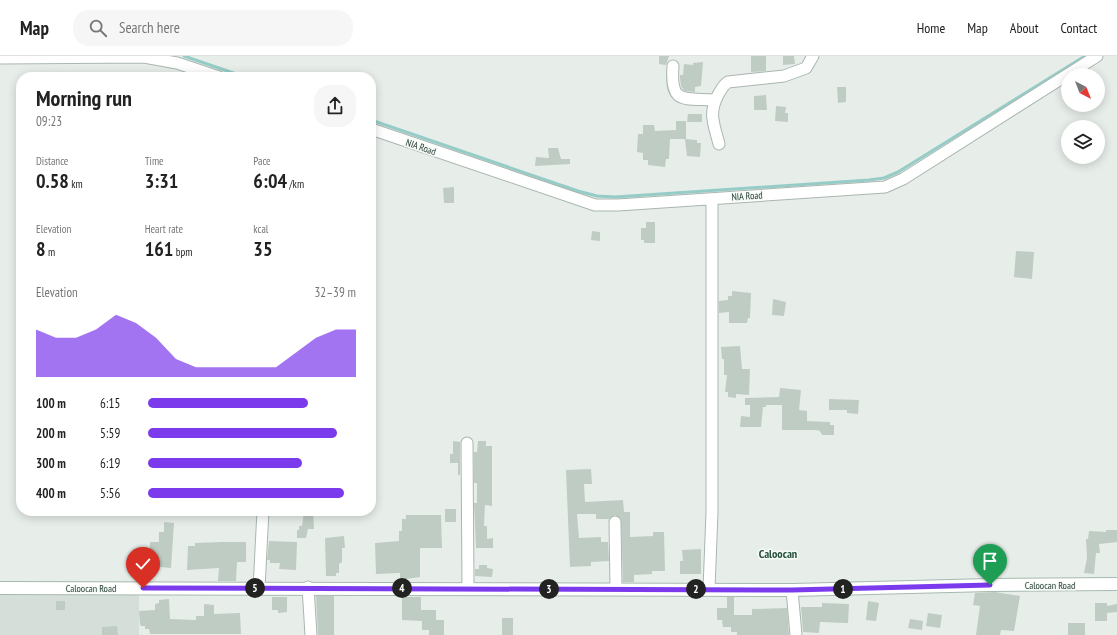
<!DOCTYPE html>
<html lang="en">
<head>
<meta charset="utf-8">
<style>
  :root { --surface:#fff; --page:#f6f6f6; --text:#222; --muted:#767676; --line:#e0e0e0; --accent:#7c3aed }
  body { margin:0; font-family:"PT Sans Narrow",sans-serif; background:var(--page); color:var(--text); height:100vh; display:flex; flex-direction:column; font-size:15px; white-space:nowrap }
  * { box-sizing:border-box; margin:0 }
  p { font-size:13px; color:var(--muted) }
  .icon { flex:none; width:22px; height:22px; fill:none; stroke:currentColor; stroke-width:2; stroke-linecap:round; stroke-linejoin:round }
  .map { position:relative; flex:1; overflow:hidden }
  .drawer { position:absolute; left:16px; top:16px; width:360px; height:444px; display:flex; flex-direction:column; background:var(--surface); border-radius:16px; box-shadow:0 2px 10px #0003 }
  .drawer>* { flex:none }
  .needle { width:26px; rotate:138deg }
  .fabs { position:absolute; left:1061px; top:12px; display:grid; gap:8px }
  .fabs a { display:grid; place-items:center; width:44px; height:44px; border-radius:50%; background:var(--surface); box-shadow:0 2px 10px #0003; font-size:20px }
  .pin { position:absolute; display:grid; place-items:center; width:34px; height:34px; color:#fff; margin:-41px -17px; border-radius:50% 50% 50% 0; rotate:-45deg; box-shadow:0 0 4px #0007 }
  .pin .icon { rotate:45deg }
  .km { position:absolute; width:20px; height:20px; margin:-10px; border-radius:50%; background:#222; color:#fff; font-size:11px; line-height:20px; text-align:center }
  .round { display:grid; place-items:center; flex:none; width:42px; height:42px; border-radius:16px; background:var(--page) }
  .headline { display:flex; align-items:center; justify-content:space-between; height:68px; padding:0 20px }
  h1 { font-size:22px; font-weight:800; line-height:30px }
  .metrics { display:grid; grid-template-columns:repeat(3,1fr); gap:6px; height:68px; padding:4px 20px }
  .metrics div { display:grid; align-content:center }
  .metrics b { font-size:20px; font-weight:800 }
  .metrics small { font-size:11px; font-weight:400 }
  .metrics p { font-size:11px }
  .chart { height:112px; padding:8px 20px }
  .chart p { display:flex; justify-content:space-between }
  .chart svg { width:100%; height:72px; margin-top:4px; fill:var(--accent); opacity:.7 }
  ul { padding:0 20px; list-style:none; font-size:13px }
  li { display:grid; grid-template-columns:64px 48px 1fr; align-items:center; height:30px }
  li i { height:10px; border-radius:5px; background:var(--accent) }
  header { display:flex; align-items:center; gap:24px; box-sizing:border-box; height:56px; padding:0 20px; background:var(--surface); border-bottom:1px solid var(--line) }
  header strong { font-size:19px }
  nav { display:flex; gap:22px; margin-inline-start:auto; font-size:14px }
  .search { width:280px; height:36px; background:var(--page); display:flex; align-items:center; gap:10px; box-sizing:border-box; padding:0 14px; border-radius:16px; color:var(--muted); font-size:15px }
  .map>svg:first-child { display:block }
  .built { fill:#d5ded8 }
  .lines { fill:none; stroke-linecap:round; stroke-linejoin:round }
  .stream { stroke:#96ccc8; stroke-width:3 }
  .building { fill:#bfccc4 }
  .street-casing { stroke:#aab6af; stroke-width:13 }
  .secondary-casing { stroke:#a6b9ae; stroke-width:14 }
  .street { stroke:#fff; stroke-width:11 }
  .secondary { stroke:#fff; stroke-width:12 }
  .route-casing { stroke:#fff; stroke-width:8 }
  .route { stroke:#7c3aed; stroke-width:5 }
  .labels { text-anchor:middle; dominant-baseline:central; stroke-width:3; stroke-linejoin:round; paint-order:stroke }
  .street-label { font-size:10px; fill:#273f33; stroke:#f7fbf8 }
  .quarter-label { font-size:12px; font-weight:bold; fill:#254f3b; stroke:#f7fbf8 }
</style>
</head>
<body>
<header>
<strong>Map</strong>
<div class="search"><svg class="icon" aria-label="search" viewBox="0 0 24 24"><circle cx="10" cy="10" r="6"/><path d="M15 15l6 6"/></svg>Search here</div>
<nav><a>Home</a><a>Map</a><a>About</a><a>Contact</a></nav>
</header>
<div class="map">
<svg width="1117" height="579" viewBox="0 0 1117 579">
  <rect width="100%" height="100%" fill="#e7eee9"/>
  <path class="built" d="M139,531V579H0V538Z"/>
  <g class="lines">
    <path class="stream" d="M184,0L245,21
      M371,64L578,135L597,140L615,141L869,124L884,122L898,116L1085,0"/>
  </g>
  <path class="building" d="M659,0H669L666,9L659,8Z
    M751,0H766V15L751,16Z
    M783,0H794L795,8L783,9Z
    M703,6L701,30L695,31V36L684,35L681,30L680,22V19H683L684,8L693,9V7Z
    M837,31H846V46L838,47Z
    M766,39L767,54H754V40Z
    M776,50L786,51L785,57H788V66L775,65Z
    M688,58H702V66H687Z
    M676,65H686V83H670L669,103H666L665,111L648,109V104H643V97L637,96L638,78H643V69H654L655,75L676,74Z
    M685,83L697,84V87H701L700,101L687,100Z
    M548,92H558L561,103H570V108L535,110L536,101L549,102Z
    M454,131V147H444L443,132Z
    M646,166H655V187H644V184H641V172H646Z
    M592,175L600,176V185L591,184Z
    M1016,195L1034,196L1032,223L1014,221Z
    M732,235L751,237L750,262H748L747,267H729V256L719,257V245L728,244V240H732Z
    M773,243L786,246L784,260L772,259Z
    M740,290L742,313H750L749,339L736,338V342L728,341V336H725L727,319H724V303H722L721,291Z
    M780,332L801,334L799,354L807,355V365L830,366V369H834V379H822L820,375L816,374H782V349H766V351H763L761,371H740L741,360L750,361V349H745V342L779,341Z
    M829,343L859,344L858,358L847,357V354H829Z
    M453,385L460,386V419H458V407H450V398H453Z
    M478,385H486V390H492V450L485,449L484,470H487V483L493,482V492H476L474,447H477V427H474V396H477Z
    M591,413L592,428H584L585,446L623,444L624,456H630V481L653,480V476H664L665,515H652V518L634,519V526H623L621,463L615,459L609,463H596V458H577L579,482L601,481V486H608L609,505L591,506V510L570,511L566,414Z
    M445,453H456V466H445Z
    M304,455H313L314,473H308L306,482H297V474H299V470H302Z
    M406,459H441L442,492H420V521L400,524V517L376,518L375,487L399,485V475H402V463H406Z
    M164,466L174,467L171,512L160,511V514H149L150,486H159V476H164Z
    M1106,474H1117V486L1099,488L1100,497H1096L1094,518L1084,517L1087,502L1086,483H1088L1089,475L1106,476Z
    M344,480L345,492H342V506L339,508V517H336V520H326L325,482Z
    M269,485L297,486L296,514L279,513L280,507H270V504H267Z
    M222,486H246V506H237L236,525H218L219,512L187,514L188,490H195V487Z
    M701,493V518H680V505H683L682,494Z
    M479,509H487V512L493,513L492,521L475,520V513H479Z
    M995,536L1020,540L1014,575L1001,574L1000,579H976L980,550L973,549L975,537Z
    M316,540H334V579H318Z
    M272,541H287V556L278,557V554H272Z
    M402,541H421V554H436V564H444V579H429V574H422V565L402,564Z
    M727,541H734V559H752V553L787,552L789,579H737V576H731V571H723L722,564H717V552H727Z
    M169,543L170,563L196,564V560H204V548L214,549V558L240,557L241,578H150L149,573H145V570H141L140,568L139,555L155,554V548L159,547V544Z
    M56,545H65V554H56Z
    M868,545L879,547L876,565L866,564Z
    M822,547L849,548L848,567L820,566L819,577L803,576L801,551H822Z
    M1095,547H1107V550L1117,548V556L1107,557V565H1095Z
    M928,557L942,559L940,572L926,570Z
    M502,562H513V579H502Z
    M910,563L923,565L922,574L908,572Z
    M1068,567H1085V579H1068Z
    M117,570L118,579H102V571Z"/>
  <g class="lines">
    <g class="street-casing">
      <path id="street" d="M0,2L144,1L177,7L219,21
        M673,10C670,49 683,42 715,44
        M371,73L595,149H618L885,131L903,123L1097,0
        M719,88C714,68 708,58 718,39C721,34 723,29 728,26L784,20L806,12L813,0
        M467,387L468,532
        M615,466L616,533
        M308,531L311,579
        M259,532L263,455
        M709,533L712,456V143
        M792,534L796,579"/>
    </g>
    <g class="secondary-casing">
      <path id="secondary" d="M0,532L792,534L990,529L1117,528"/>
    </g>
    <use href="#street" class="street"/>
    <use href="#secondary" class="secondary"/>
  </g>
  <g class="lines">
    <g class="route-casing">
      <path id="route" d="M143,532L792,534L990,529"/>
    </g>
    <use href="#route" class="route"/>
  </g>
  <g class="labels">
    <g class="street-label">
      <text transform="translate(421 91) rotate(19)">NIA Road</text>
      <text transform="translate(747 140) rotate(-4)">NIA Road</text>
      <text x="1050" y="529">Caloocan Road</text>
      <text x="91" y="532">Caloocan Road</text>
    </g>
    <g class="quarter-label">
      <text x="778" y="497">Caloocan</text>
    </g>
  </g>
</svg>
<div class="fabs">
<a><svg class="needle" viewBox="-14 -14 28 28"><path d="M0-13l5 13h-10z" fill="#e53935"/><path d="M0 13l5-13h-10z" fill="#767676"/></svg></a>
<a><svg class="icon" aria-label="layers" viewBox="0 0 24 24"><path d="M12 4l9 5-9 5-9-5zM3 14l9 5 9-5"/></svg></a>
</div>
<div class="pin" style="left:990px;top:529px;background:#1e9e55"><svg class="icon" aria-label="arrive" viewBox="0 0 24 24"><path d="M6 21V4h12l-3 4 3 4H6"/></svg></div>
<div class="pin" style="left:143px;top:532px;background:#d93025"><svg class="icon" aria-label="check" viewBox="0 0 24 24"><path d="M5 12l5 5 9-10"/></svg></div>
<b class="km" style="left:843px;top:533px">1</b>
<b class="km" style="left:696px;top:533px">2</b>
<b class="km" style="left:549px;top:533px">3</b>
<b class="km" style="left:402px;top:532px">4</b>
<b class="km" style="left:255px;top:532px">5</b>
<section class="drawer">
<div class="headline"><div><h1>Morning run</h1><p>09:23</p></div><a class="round"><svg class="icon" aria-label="share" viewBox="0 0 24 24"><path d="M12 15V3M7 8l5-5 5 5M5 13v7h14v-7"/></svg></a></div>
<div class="metrics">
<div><p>Distance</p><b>0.58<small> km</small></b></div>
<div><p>Time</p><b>3:31</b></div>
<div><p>Pace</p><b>6:04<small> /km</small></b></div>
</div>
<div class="metrics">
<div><p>Elevation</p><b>8<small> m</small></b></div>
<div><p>Heart rate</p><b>161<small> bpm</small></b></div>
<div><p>kcal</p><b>35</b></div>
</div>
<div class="chart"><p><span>Elevation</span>32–39 m</p>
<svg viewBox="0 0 160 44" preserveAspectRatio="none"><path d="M0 44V15L10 20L20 20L30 15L40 6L50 11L60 20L70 33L80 38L90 38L100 38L110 38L120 38L130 29L140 20L150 15L160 15V44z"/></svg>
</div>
<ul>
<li><b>100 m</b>6:15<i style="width:77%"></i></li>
<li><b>200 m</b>5:59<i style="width:91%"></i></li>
<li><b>300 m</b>6:19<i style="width:74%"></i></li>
<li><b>400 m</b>5:56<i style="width:94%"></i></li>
</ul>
</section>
</div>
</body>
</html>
